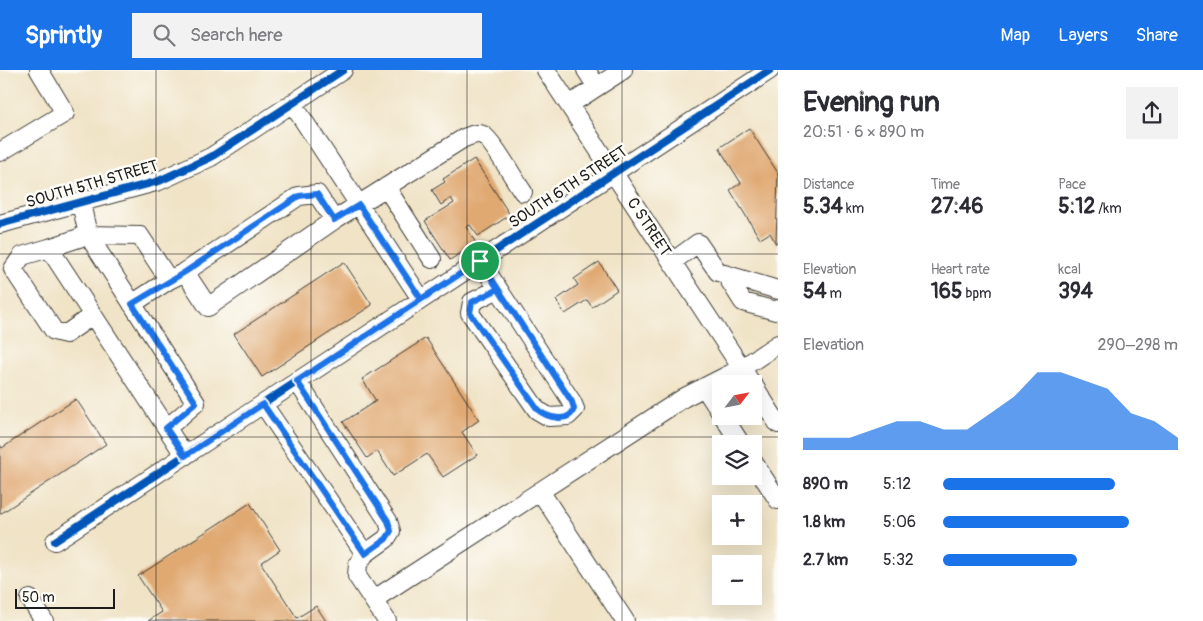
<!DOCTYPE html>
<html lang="en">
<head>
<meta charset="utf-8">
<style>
  :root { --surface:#fff; --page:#f2f2f3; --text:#2b2b33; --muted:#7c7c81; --accent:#1a73e8 }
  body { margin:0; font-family:Pangolin,sans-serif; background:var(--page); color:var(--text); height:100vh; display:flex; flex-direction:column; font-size:19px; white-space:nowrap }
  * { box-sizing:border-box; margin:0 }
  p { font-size:16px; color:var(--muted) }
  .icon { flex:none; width:28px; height:28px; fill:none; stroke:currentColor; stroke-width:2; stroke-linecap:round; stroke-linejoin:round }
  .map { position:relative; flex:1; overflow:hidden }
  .side { display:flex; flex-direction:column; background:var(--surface); width:425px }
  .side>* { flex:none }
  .needle { width:32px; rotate:58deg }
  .controls { position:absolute; left:712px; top:305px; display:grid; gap:10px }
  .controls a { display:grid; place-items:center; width:50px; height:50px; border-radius:0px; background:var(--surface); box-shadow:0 5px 20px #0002; font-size:25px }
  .scale { position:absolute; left:15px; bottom:12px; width:100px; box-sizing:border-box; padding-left:5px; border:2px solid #1c1c1c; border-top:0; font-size:14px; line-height:18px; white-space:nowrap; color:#1c1c1c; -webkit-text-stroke:4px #fdfcf7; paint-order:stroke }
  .pin { position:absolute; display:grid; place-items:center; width:42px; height:42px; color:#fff; margin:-21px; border:2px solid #fff; border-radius:50%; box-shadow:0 1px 5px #0007 }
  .round { display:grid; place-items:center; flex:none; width:52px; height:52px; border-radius:0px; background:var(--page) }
  .headline { display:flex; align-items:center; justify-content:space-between; height:85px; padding:0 25px }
  h1 { font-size:28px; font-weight:700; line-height:38px }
  .stats { display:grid; grid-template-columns:repeat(3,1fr); gap:8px; height:85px; padding:5px 25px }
  .stats div { display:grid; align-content:center }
  .stats b { font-size:21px; font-weight:700 }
  .stats small { font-size:14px; font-weight:400 }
  .stats p { font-size:14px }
  .chart { height:140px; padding:10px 25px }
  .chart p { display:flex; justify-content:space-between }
  .chart svg { width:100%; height:90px; margin-top:5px; fill:var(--accent); opacity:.7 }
  ul { padding:0 25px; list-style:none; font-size:16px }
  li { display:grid; grid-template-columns:80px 60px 1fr; align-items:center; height:38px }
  li i { height:12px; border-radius:6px; background:var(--accent) }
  header { display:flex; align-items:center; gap:30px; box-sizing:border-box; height:70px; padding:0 25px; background:var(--accent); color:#fff }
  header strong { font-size:24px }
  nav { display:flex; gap:28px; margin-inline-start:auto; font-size:18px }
  .search { width:350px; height:45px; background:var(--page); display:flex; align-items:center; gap:12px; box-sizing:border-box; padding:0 18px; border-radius:0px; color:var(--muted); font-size:19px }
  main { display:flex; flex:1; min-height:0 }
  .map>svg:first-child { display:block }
  .building { fill:#e0a972 }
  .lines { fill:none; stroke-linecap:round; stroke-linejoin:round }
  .minor-casing { stroke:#3c3a36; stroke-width:20 }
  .minor { stroke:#fff; stroke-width:18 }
  .cycleway-casing { stroke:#fdfcf7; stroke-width:11 }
  .cycleway { stroke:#0057b8; stroke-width:8 }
  .route-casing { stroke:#fff; stroke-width:10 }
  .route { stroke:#1a73e8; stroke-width:6 }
  .grid { fill:none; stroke:#1c1c1c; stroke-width:1; stroke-opacity:0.55 }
  .labels { text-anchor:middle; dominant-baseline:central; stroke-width:5; stroke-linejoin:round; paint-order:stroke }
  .street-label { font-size:16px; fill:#1c1c1c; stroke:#fdfcf7 }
</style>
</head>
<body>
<header>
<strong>Sprintly</strong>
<div class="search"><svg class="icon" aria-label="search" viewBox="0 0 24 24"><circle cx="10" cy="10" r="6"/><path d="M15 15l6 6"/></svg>Search here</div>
<nav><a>Map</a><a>Layers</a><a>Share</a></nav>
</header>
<main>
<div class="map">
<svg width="778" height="551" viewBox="0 0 778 551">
  <rect width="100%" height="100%" fill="#fdfcf7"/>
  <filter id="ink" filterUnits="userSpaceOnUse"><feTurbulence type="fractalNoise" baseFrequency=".02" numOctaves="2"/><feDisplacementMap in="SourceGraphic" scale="10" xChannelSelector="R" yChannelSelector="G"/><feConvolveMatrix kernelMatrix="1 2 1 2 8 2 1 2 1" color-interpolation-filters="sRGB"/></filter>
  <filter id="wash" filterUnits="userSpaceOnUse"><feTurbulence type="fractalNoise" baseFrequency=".0096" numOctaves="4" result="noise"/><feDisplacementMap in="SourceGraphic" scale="20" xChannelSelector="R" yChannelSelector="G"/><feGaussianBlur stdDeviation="1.12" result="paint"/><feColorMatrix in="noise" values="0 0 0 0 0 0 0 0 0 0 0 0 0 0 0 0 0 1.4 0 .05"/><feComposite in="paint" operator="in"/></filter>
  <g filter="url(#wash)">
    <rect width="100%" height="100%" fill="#f0e3c6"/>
    <g id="blocks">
      <path class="building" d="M749,58L778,103L776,174L770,163L760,169L730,120L741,113L719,78Z
        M474,89L510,145L478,166L470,155L466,157L476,173L450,190L425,151L454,133L451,128L441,135L432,120L445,112L443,109Z
        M344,192L372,235L262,307L234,264Z
        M599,192L617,220L592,237L587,230L565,244L556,230L578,215L574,209Z
        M426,268L479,350L462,362L477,385L443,407L427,384L393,406L377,381L367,388L343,352L376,331L362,309Z
        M76,329L106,374L0,444V375L2,378Z
        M250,433L280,480L261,493L297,548L316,536L326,551H148L162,542L138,506Z"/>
    </g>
  </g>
  <g filter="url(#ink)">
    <use href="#blocks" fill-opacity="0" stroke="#3c3a36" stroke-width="1"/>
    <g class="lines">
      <g class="minor-casing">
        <path id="minor" d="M546,0L752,314
          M586,0L597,17
          M292,33L421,229
          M569,35L623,0
          M0,82L65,43L39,0
          M386,117L432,189
          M81,133L88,165L49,178L185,386
          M334,150L317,124L299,126L185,202L208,237L334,150L464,68C470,66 477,62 483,65C493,71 515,111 523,122
          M0,154L159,111L211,87L343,0
          M88,165L196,333L167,358
          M88,165L140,166L169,210L185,202
          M49,178L22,186L13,199L54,261L66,264L93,245
          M480,191L572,332L575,339L568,346L549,347L537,340L470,243L472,232L498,219
          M672,192L698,173L718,202L778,220
          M726,205L743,232L776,241L778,239
          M132,234L169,210
          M297,311L388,451L391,461L386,469L365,484
          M754,316L778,354
          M704,317L721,343
          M263,334L365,484L358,494L357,506L387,551
          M723,346L741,374
          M754,393L778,430
          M540,421L625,551
          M55,471L770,0
          M30,529L44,551
          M373,530L685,327L742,298L778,274"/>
      </g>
      <use href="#minor" class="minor"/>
      <g class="cycleway-casing">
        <path id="cycleway" d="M0,154L159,111L211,87L343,0
          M55,471L770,0"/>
      </g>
      <use href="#cycleway" class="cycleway"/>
    </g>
  </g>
  <g class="lines" filter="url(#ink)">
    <g class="route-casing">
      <path id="route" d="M480,191L421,229L359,135L334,150L317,124L299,126L185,202L132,234L196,333L166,358L185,386L263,334L365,484L386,469L391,461L388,451L297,311L480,191L498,219L472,232L470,243L538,340C546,347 569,354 574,339L572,332L480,191"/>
    </g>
    <use href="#route" class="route"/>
  </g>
  <path class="grid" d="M156,0V551M311,0V551M467,0V551M622,0V551M0,184H778M0,367H778"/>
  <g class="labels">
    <g class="street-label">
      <text transform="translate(92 114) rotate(-16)">SOUTH 5TH STREET</text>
      <text transform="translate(568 117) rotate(-33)">SOUTH 6TH STREET</text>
      <text transform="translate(649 157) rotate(57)">C STREET</text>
    </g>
  </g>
</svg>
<div class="controls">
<a><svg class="needle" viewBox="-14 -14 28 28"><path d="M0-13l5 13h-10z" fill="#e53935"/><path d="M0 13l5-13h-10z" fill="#7c7c81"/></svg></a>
<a><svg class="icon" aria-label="layers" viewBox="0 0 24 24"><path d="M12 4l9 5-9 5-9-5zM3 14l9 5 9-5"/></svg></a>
<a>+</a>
<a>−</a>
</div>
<div class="scale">50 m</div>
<div class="pin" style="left:480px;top:191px;background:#1e9e55"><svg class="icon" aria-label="arrive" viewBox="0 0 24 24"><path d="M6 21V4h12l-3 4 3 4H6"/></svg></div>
</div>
<section class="side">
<div class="headline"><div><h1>Evening run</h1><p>20:51 · 6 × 890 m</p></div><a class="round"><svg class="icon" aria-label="share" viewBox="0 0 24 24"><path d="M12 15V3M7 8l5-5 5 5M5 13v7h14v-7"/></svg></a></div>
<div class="stats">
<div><p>Distance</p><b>5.34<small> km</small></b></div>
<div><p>Time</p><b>27:46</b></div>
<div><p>Pace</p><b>5:12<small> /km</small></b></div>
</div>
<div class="stats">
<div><p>Elevation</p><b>54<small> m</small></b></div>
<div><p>Heart rate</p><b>165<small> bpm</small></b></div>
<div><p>kcal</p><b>394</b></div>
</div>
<div class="chart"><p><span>Elevation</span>290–298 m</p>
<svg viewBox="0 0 160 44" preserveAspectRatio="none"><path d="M0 44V38L10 38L20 38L30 34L40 30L50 30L60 34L70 34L80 26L90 18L100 6L110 6L120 10L130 14L140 26L150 30L160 38V44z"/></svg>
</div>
<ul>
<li><b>890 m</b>5:12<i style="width:73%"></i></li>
<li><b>1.8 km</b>5:06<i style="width:79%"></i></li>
<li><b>2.7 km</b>5:32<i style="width:57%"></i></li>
</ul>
</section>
</main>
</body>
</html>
